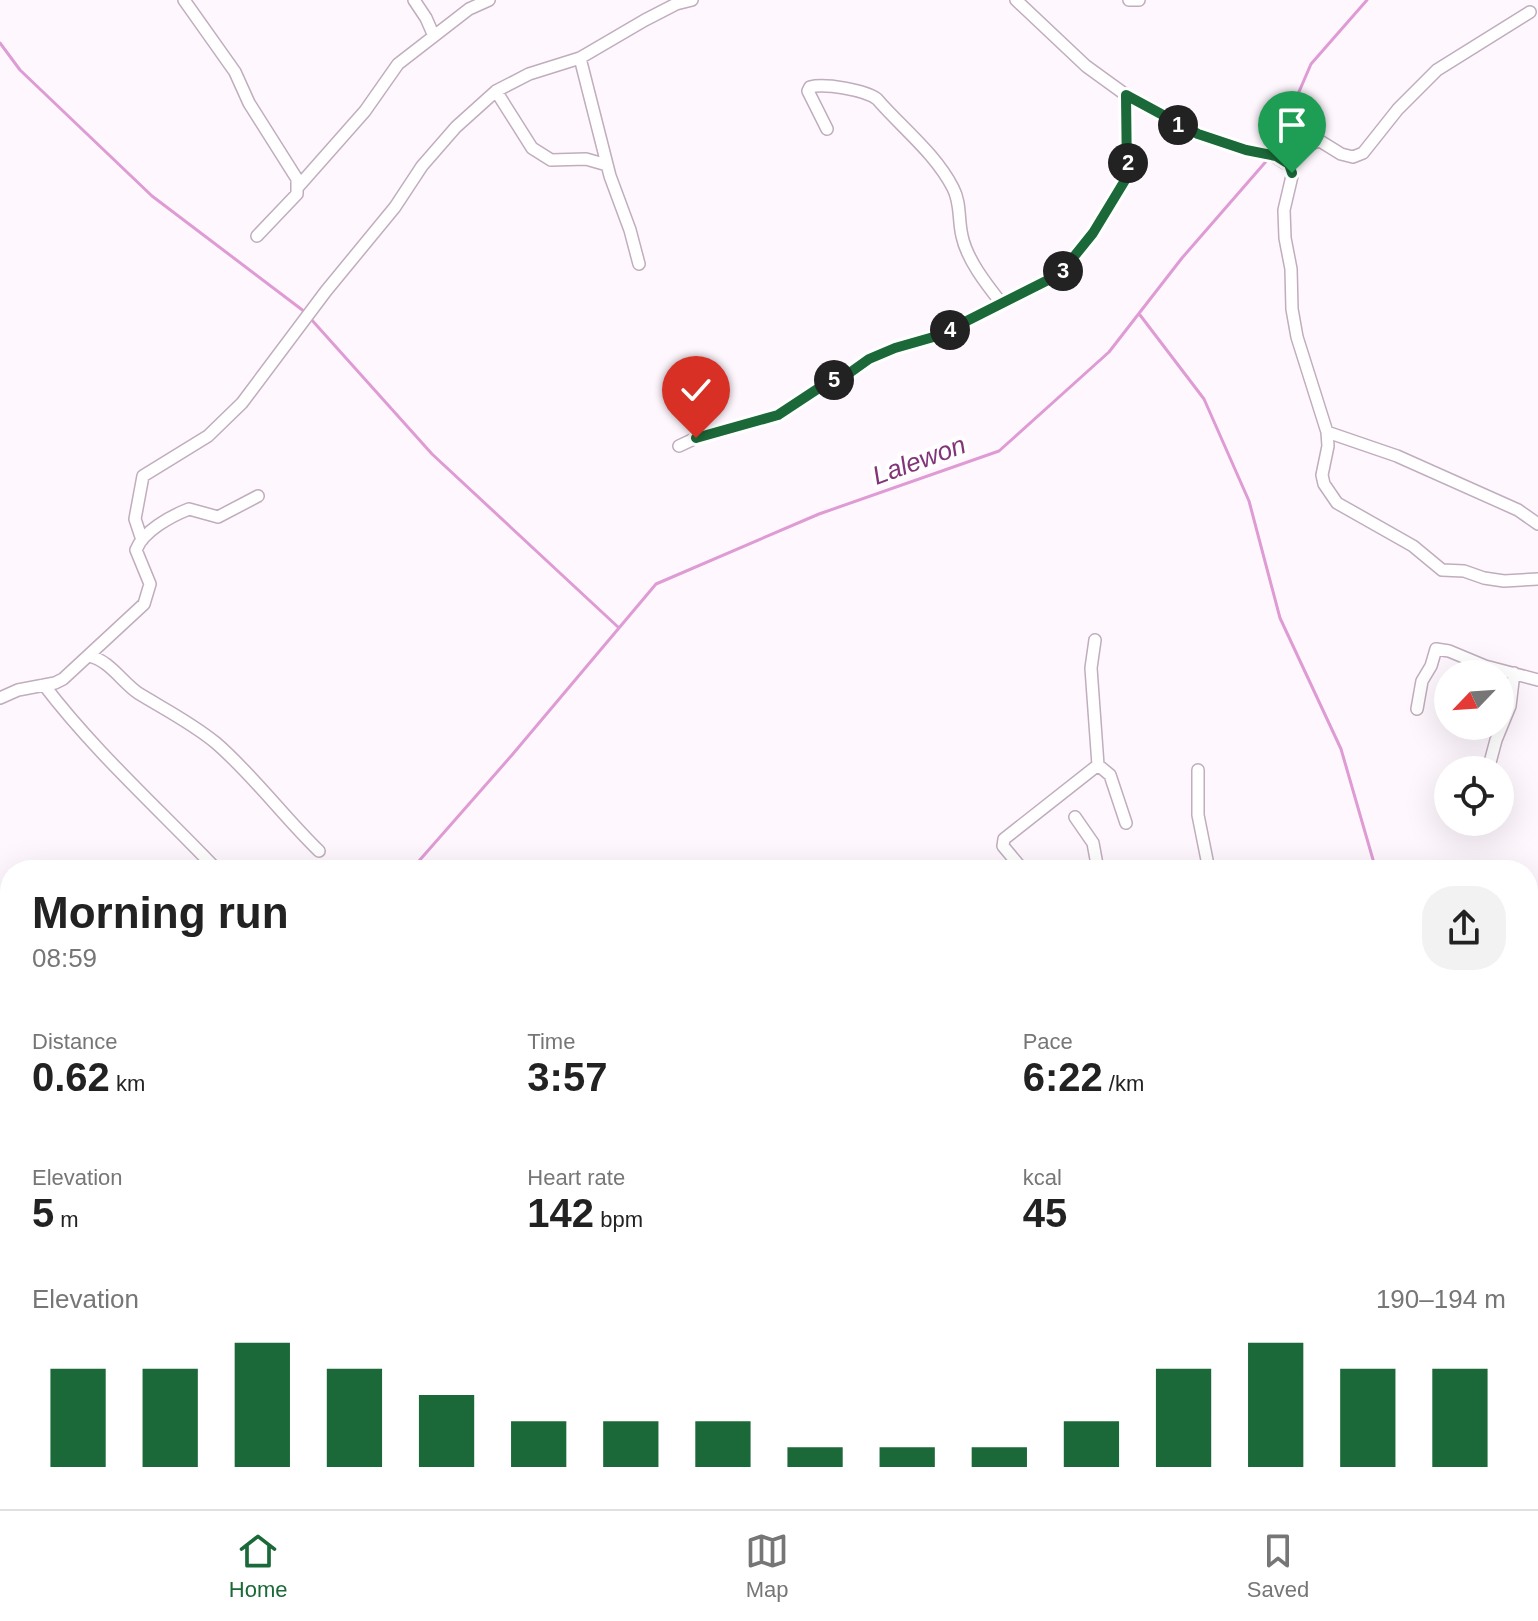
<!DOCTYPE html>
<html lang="en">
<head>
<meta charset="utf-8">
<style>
  :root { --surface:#fff; --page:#f2f2f2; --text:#222; --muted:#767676; --line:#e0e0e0; --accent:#1b6938 }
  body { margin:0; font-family:Helvetica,sans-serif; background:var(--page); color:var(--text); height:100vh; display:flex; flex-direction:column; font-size:30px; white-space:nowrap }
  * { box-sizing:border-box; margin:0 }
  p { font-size:26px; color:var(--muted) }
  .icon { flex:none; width:44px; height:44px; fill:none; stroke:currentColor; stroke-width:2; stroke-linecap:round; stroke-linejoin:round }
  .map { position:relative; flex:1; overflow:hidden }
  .drawer { position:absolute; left:0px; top:860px; width:1538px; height:650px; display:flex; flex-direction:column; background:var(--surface); border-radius:32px 32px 0 0; box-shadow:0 8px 32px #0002 }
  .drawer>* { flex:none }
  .needle { width:52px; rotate:245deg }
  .buttons { position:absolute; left:1434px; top:660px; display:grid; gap:16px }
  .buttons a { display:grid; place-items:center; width:80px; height:80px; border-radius:50%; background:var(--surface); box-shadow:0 8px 32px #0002; font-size:40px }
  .pin { position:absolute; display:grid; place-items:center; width:68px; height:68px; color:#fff; margin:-82px -34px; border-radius:50% 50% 50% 0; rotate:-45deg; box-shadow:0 0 8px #0007 }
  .pin .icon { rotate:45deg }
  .km { position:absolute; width:40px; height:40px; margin:-20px; border-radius:50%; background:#222; color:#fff; font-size:22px; line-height:40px; text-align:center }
  .round { display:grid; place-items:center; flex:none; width:84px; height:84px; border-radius:32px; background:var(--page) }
  .headline { display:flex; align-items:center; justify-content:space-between; height:136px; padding:0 32px }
  h1 { font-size:44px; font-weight:800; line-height:60px }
  .stats { display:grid; grid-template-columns:repeat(3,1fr); gap:12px; height:136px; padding:8px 32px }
  .stats div { display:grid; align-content:center }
  .stats b { font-size:40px; font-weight:800 }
  .stats small { font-size:22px; font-weight:400 }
  .stats p { font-size:22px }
  .chart { height:224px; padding:16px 32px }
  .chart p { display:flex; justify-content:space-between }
  .chart svg { width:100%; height:144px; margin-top:8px; stroke:var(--accent); stroke-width:6 }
  .tab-bar { display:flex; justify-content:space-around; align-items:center; height:112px; border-top:2px solid var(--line); background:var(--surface); font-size:22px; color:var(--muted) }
  .tab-bar a { display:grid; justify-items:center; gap:4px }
  .tab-bar .current { color:var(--accent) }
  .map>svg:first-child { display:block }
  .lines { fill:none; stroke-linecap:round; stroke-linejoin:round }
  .stream { stroke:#de9bd4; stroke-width:3 }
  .minor-casing { stroke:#c0adbd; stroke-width:14 }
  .minor { stroke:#fff; stroke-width:11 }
  .route-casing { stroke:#fff; stroke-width:16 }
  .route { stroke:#1b6938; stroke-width:10 }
  .labels { text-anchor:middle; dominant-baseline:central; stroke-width:8; stroke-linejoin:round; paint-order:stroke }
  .water-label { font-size:26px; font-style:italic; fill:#82347a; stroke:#fff }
</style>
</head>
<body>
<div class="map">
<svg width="1538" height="1509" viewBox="0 0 1538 1509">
  <rect width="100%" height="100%" fill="#fff7fe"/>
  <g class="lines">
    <path class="stream" d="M0,43L20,70L152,196L305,312
      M1273,152L1311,64L1367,0
      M1140,315L1204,399L1249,501L1280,618L1341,749L1376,870
      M310,318L432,454L618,627
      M411,870L512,755L656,584L819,514L999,451L1109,352L1182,258L1269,158
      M0,1246L10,1238
      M1437,1500V1509"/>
    <g class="minor-casing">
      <path id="minor" d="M184,0L235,72L249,103L297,179V194L257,236
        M414,0L426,18L433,34
        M1016,0L1086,66L1126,95L1198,134L1246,150L1271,154L1291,167L1292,176L1284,210L1285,238L1291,269L1292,309L1297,337L1327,432L1328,446L1322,475L1324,484L1337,503L1413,546L1442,570L1464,571L1484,578L1504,581L1538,579
        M1129,0H1139
        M580,58L610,176L630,230L639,264
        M496,91L532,148L551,160L586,159L607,165
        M827,129L808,91L810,87C825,83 865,90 877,99C902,128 935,153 953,188C961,203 958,219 962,236C967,260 987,285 1002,304
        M1289,164L1309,144L1320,141L1341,154L1353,157L1363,153L1398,109L1437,70L1530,12
        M297,188L365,111L398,64L469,9L489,0
        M1327,432L1397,456L1518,510L1538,524
        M679,446L696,438L778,415L822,386L848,374L869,359L895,348L937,336L1060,274L1093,233L1127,177L1126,95
        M142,540L135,519L143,476L208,436L242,403L326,291L395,207L422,166L456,127L496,91L529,74L580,58L645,20L676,4L692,0
        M1095,640L1091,668L1098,765
        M89,656C109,660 122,682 138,693C164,709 192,723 216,743C254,776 283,816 319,851
        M44,685C95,752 159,809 217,870
        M0,698L18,690L55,683L63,679L144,604L150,584L136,550C143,531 171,516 189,509L218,517L258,496
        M1417,709L1422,681L1431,666L1436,649L1449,651L1485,666L1538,680
        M1198,770V815L1209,870
        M1488,770L1496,740L1510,706L1514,673
        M1075,817L1093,843L1098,870
        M1023,870L1003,846L1004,839L1098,765L1110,775L1126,823
        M1528,999L1538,1001
        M1528,1072L1538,1074
        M1538,1090L1530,1112V1123L1538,1130
        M1528,1350H1538
        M0,1427L9,1394L6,1351L10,1326
        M527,1500V1509
        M952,1500L956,1509
        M1138,1500L1139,1509
        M1185,1501L1201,1509
        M802,1509L811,1500
        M1215,1509L1353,1500L1370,1503"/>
    </g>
    <use href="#minor" class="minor"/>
  </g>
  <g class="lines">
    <g class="route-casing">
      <path id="route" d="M696,438L778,415L822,386L848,374L869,359L895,348L937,336L1060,274L1093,233L1127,177L1126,95L1198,134L1246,150L1276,156L1289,164L1292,173"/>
    </g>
    <use href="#route" class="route"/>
  </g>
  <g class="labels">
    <g class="water-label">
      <text transform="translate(919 460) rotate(-20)">Lalewon</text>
    </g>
  </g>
</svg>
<div class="buttons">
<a><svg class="needle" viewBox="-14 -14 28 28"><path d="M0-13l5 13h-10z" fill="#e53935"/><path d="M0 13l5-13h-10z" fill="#767676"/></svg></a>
<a><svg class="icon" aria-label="locate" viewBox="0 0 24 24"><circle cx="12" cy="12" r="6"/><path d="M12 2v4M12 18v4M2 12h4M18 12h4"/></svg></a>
</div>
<div class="pin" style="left:1292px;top:173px;background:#1e9e55"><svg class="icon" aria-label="arrive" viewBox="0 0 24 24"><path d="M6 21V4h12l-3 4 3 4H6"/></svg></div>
<div class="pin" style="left:696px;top:438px;background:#d93025"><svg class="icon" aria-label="check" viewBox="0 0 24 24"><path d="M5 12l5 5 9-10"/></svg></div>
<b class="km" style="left:1178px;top:125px">1</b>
<b class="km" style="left:1128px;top:163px">2</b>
<b class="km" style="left:1063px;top:271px">3</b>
<b class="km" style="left:950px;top:330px">4</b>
<b class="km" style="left:834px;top:380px">5</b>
<section class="drawer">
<div class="headline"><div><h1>Morning run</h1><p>08:59</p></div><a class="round"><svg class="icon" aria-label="share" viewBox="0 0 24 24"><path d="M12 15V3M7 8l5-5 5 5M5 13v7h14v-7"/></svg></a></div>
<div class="stats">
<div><p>Distance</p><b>0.62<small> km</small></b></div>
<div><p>Time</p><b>3:57</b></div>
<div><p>Pace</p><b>6:22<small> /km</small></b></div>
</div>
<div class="stats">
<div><p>Elevation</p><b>5<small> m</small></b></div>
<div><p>Heart rate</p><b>142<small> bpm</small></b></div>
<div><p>kcal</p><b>45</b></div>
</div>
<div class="chart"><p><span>Elevation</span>190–194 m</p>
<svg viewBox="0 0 160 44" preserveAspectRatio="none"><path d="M5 44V14M15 44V14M25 44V6M35 44V14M45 44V22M55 44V30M65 44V30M75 44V30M85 44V38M95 44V38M105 44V38M115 44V30M125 44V14M135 44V6M145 44V14M155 44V14"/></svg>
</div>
</section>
</div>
<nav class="tab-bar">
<a class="current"><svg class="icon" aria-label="home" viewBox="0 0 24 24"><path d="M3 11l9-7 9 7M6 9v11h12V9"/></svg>Home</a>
<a><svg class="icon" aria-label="map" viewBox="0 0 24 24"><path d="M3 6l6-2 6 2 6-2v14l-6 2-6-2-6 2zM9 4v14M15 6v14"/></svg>Map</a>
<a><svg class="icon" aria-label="saved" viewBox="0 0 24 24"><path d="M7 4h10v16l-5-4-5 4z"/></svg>Saved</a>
</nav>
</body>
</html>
